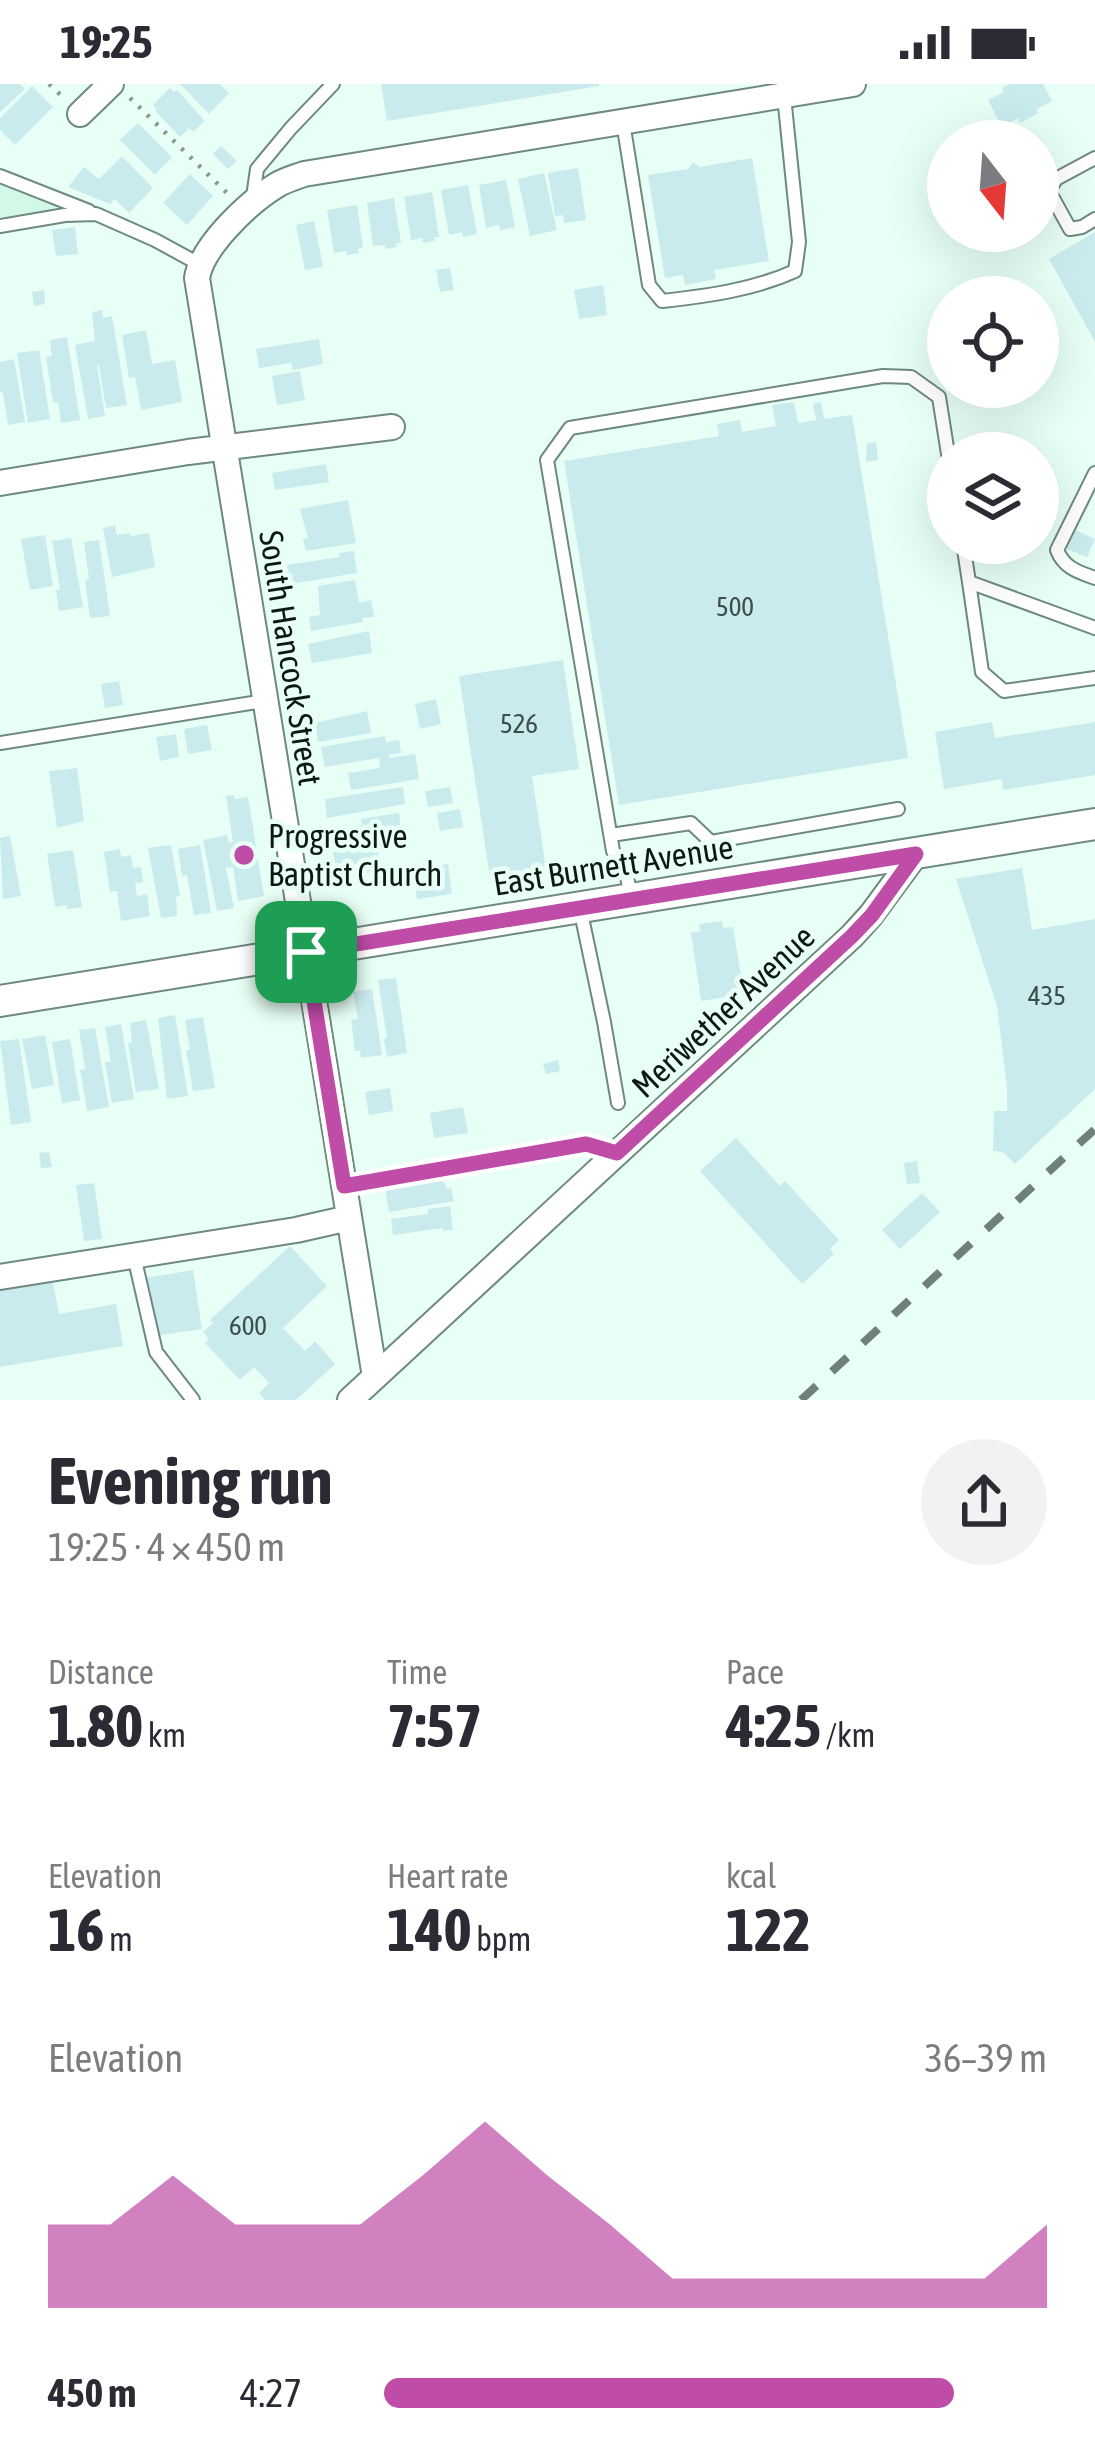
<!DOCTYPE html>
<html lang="en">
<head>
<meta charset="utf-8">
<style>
  :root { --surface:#fff; --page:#f2f2f3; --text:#2b2b33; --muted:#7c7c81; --accent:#bf4ca6 }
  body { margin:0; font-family:"Asap Condensed",sans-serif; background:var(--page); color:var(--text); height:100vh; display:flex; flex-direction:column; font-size:45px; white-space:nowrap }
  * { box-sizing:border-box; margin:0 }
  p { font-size:39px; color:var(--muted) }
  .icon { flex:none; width:66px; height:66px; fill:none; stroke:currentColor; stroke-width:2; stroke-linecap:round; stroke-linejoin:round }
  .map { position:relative; height:1316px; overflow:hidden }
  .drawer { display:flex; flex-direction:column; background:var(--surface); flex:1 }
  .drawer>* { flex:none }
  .needle { width:78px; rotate:163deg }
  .buttons { position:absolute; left:927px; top:36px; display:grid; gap:24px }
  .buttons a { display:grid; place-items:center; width:132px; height:132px; border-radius:50%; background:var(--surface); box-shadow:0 12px 48px #0002; font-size:60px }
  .pin { position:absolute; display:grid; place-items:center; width:102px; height:102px; color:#fff; margin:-51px; border-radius:24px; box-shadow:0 6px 18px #0006 }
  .round { display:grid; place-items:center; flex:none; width:126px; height:126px; border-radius:63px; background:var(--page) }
  .headline { display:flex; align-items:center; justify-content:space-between; height:204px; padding:0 48px }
  h1 { font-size:66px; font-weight:700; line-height:90px }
  .stats { display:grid; grid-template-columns:repeat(3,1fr); gap:18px; height:204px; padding:12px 48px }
  .stats div { display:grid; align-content:center }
  .stats b { font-size:60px; font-weight:700 }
  .stats small { font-size:33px; font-weight:400 }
  .stats p { font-size:33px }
  .chart { height:336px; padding:24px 48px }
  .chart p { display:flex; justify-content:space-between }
  .chart svg { width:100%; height:216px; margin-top:12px; fill:var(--accent); opacity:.7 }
  ul { padding:0 48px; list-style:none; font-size:39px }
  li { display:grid; grid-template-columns:192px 144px 1fr; align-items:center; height:90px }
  li i { height:30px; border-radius:15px; background:var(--accent) }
  .status { display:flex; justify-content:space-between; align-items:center; height:84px; padding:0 60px; background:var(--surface); direction:ltr }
  .status svg { height:33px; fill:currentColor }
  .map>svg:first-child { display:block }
  .built { fill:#d2f9e8 }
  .building { fill:#c9ebee }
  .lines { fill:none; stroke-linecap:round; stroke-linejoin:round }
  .service-casing { stroke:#6e897e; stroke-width:16 }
  .minor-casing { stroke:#6e897e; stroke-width:28 }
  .tertiary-casing { stroke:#6e897e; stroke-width:34 }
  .path { stroke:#85978f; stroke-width:4.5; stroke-dasharray:3 9; stroke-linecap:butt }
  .service { stroke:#fff; stroke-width:12 }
  .minor { stroke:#fff; stroke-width:24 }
  .tertiary { stroke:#fff; stroke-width:30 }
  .rail { stroke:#6f7f79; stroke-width:8; stroke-dasharray:21 21; stroke-linecap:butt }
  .route-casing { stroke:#fff; stroke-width:24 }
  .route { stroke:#bf4ca6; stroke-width:15 }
  .poi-dot { fill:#bf4ca6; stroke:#e7fff5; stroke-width:4.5 }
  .labels { text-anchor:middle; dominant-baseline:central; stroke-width:10; stroke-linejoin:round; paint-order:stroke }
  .number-label { font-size:27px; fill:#3c4d4a }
  .street-label { font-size:33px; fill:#0d1814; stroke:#e7fff5 }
  .poi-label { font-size:33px; fill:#0d1814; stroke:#e7fff5; text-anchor:start }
</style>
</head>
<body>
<div class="status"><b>19:25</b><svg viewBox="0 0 49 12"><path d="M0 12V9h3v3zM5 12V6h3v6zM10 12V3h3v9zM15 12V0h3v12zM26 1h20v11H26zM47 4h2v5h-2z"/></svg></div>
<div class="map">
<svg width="1095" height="1316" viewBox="0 0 1095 1316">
  <rect width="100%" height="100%" fill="#e7fff5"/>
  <path class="built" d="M0,95L60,118V128L0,136Z"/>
  <path class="building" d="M0,0H20L25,5L0,28Z
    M180,0H220L229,9L209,30Z
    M381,0H599V2L387,37Z
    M1009,0H1043L1052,17L1036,26L1038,29L1026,36L1020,39L1018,34L1002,43L988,16L1004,8L1002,4Z
    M32,2L53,23L15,61L0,46V34Z
    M170,4L174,8L177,6L205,37L193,48L189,44L180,53L155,27L157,25L153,21Z
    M138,39L172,73L155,91L120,56Z
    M221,62L237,77L228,85L213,70Z
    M122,72L153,104L129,129L115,115L110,120L68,103L84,83L99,95Z
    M752,74L769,177L714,186L716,195L685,201L683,191L665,194L648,91L688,85L693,78L700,83Z
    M578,84L586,136L564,139L563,131L555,132L548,89Z
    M544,89L557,146L530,152L518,95Z
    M190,90L213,112L187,141L163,119Z
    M506,96L515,143L500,146L499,141L486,144L479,101Z
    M468,101L477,150L463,153L462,148L449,151L441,106Z
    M432,108L439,153H434L435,157L423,159L422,154L411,156L404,113Z
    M394,114L401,159H396L397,163L385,165V161L373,162L367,119Z
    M357,121L363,164L358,165L359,169L347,171L346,167L334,169L327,126Z
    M314,137L323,183L305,186L296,141Z
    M75,143L78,170L56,172L52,146Z
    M1095,148V258L1049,175Z
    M450,184L454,206L440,208L436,186Z
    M603,201L607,231L579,235L574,206Z
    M44,206L45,220L34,222L32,208Z
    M102,226L103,234L112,232L127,321L106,324L99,281H97L105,332L88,335L75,261L95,257L92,228Z
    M146,246L152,280L175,276L182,318L141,326L135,293L129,294L122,251Z
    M67,253L80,336L61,339L58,318L53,319L46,273L52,272L50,256Z
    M319,255L323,280L293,286L291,279L259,284L256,265Z
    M39,266L50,335L28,339L17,269Z
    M14,275L25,338L8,341L3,309L0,308V278Z
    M300,287L305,316L277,321L272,292Z
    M794,318L798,339L816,336L813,320L821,318L824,335L852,331L908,674L619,721L564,377L719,352L717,340L740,336L742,348L776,342L772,321Z
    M876,358L878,376L866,378L867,359Z
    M326,380L329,398L275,406L272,389Z
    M348,416L356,459L306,467L303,455L308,454L300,425Z
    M115,441L117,451L130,449L131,452L149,449L155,483L112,493L103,444Z
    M1075,446L1095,455L1087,473L1067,465Z
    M45,451L53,502L30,506L21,455Z
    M71,454L83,523L59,527L56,506H60L52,457Z
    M99,456L110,532L90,534L85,496L89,495L84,458Z
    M354,467L357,489L291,500L287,481L340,473L339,469Z
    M355,496L359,519L371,516L374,533L362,534L363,538L311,547L309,533L320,531L318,502Z
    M369,547L372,569L312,579L308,560Z
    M563,576L579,685L532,692L546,785L490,793L459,592Z
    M119,597L123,621L105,624L101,600Z
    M436,615L441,640L420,645L415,620Z
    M367,627L371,649L318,658L315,639Z
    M992,638L995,654L1095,638V691L1003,706L1002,695L944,705L935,648Z
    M207,641L212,666L188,670L184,645Z
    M176,650L179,673L160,677L156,653Z
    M385,652L386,658L399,656L401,669L389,671V674L415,670L419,695L351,706L348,689L380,684L379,674L325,683L321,663Z
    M77,684L84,737L57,744L49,687Z
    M403,703L405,720L327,734L325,715Z
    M450,703L453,719L428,723L425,707Z
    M234,711L235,715L248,713L264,812L238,817L233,783L226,784L234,824L217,827L203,756L227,751L229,759L233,758L226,712Z
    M460,725L463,743L440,747L437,729Z
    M399,729L402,754L332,765L330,746L362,741L361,735Z
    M10,752L21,812L3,815L0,754Z
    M171,761L180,812L176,813L177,832L161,834L148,764Z
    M200,761L211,829L194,831L187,791L182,792L178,765Z
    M377,761L381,787L338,794L333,768Z
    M120,765L121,773L131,771L133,784L141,783L143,798L135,799L137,812L147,810L150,832L121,837L117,807L110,808L104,768Z
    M73,766L82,823L67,825V821L55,823L47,770Z
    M448,780L452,810L417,815L413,786Z
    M1022,784L1032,846L1095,835V1005L1015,1080L1003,1068L993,1067L994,1027H1007V1003L997,922L956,795Z
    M722,837L723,844L733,843L744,910L701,917L691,849L700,847L699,840Z
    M396,894L407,969L387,973L384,955L387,954L378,896Z
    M372,905L382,971L361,974L360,967H355L351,936L358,935L353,908Z
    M175,931L188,1012L167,1015L158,934Z
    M203,933L215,1004L193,1007L186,966H190L185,936Z
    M146,936L159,1005L136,1008L128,959H132L130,939Z
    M121,940L134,1015L112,1019L105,978H111L105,943Z
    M95,944L109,1023L87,1027L80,986L85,985L79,946Z
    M45,951L54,1001L32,1005L22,955Z
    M19,955L31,1038L11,1041L0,957Z
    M70,955L80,1016L62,1019L52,958Z
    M558,976L560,987L546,990L543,980Z
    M390,1004L393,1027L369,1031L365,1008Z
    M463,1023L468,1049L434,1054L430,1029Z
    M736,1054L780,1102L785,1097L839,1156L830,1165L834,1170L802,1200L700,1087Z
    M49,1068L52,1083L41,1084L39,1069Z
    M917,1077L920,1099L907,1100L904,1079Z
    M442,1095L447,1105L451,1104L454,1117L389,1128L385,1104Z
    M94,1099L102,1155L84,1157L76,1101Z
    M922,1109L940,1128L900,1165L882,1146Z
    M450,1122L453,1146L443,1147V1144L393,1151L391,1135L428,1130V1125Z
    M290,1162L327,1202L283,1244L305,1267L315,1257L335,1280L296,1316H265L259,1309L269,1299L254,1283L240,1296L205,1259L209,1255L203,1248L213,1239L210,1236Z
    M193,1186L202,1245L155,1252L146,1194Z
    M53,1198L59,1230L116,1220L123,1262L0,1283V1207Z"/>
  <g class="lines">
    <g class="service-casing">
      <path id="service" d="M623,38L649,201L662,217C707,212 753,206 795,187L799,158L784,12
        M1095,74L1056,95L1049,107L1070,145L1082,143L1095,135
        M0,92L89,127
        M253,113L257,85L291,44L333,0
        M0,142L65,131L96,130L155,156L199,180
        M1095,389L1057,466C1064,484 1078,488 1095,494
        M963,459L969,498L1095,544
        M969,498L982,588L1004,607L1095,594
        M0,659L264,617
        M611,751L691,739L711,758L898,725
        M631,813L626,788L613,767L547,376L570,344L883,292L911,293L939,313L948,370
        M580,824L604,938L618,1019
        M344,1102L586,1060L614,1068
        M134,1172L156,1268L193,1316"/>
    </g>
    <g class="minor-casing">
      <path id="minor" d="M80,30L111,0
        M0,399L188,368L392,343
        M0,1193L296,1146L349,1134
        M375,1293L197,194C202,162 249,118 277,101C285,96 296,93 304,90L853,0
        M350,1316L852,852L871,831L916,770"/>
    </g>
    <g class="tertiary-casing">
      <path id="tertiary" d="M0,917L1095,740"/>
    </g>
    <path class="path" d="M49,0L66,16
      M130,14L229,111"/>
    <use href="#service" class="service"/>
    <use href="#minor" class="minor"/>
    <use href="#tertiary" class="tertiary"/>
    <path class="rail" d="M801,1316L1095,1045"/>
  </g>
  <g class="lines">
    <g class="route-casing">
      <path id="route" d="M916,770L872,831L852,852L617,1069L586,1060L344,1102L306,868Z"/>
    </g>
    <use href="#route" class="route"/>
  </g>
  <circle class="poi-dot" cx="244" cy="771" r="12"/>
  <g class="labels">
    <g class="number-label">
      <text x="735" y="522">500</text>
      <text x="519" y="639">526</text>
      <text x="1047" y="911">435</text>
      <text x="248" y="1241">600</text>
    </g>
    <g class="street-label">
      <text transform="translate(291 574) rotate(81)">South Hancock Street</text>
      <text transform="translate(613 781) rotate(-9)">East Burnett Avenue</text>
      <text transform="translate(723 927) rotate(-43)">Meriwether Avenue</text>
    </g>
    <g class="poi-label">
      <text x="268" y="752">Progressive<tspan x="268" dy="38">Baptist Church</tspan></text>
    </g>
  </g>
</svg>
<div class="buttons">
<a><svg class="needle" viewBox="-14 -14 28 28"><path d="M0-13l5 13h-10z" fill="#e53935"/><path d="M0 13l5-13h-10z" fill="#7c7c81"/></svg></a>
<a><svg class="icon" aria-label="locate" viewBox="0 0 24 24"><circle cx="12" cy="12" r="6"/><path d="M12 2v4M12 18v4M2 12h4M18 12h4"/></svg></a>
<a><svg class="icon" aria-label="layers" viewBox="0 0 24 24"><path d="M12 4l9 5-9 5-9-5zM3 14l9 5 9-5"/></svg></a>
</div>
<div class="pin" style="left:306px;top:868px;background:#1e9e55"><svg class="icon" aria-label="arrive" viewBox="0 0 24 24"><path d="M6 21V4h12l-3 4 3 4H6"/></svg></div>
</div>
<section class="drawer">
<div class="headline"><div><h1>Evening run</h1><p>19:25 · 4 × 450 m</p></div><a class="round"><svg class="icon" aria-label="share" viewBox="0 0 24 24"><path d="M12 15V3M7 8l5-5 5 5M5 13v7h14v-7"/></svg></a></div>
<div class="stats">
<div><p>Distance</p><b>1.80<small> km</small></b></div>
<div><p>Time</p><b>7:57</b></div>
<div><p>Pace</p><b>4:25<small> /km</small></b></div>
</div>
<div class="stats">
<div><p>Elevation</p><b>16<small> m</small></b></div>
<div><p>Heart rate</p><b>140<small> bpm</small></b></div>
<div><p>kcal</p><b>122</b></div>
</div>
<div class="chart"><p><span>Elevation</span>36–39 m</p>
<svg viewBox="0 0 160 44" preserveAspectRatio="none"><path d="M0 44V27L10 27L20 17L30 27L40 27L50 27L60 17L70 6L80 17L90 27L100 38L110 38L120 38L130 38L140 38L150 38L160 27V44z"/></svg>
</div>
<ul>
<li><b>450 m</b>4:27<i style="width:86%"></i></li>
</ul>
</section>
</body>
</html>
